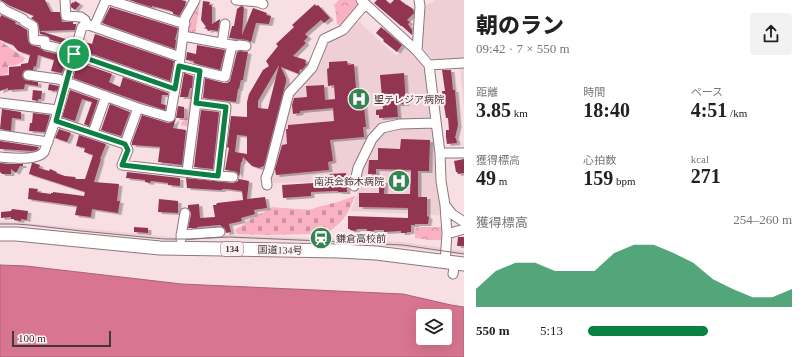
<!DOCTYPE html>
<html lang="ja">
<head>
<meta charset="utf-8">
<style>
  :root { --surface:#fff; --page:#f2f2f2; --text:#222; --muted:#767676; --accent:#0b8043 }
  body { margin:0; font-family:"Times New Roman","Noto Sans JP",serif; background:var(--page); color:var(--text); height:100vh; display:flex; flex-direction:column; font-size:15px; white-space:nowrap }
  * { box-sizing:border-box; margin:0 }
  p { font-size:13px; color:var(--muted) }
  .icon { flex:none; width:22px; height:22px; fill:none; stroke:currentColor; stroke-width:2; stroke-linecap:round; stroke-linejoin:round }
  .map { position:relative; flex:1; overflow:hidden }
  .drawer { display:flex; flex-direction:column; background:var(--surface); width:340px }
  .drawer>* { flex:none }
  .controls { position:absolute; left:416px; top:309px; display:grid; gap:8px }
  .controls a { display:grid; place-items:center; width:36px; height:36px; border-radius:4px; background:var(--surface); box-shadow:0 4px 16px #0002; font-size:20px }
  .scale { position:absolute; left:12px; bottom:10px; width:99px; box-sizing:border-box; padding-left:4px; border:2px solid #41383a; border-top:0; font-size:11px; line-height:14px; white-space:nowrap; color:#41383a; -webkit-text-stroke:3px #feeff2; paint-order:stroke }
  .pin { position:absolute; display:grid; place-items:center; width:34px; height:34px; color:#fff; margin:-17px; border:2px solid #fff; border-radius:50%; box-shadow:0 1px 4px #0007 }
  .round { display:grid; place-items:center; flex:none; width:42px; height:42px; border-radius:4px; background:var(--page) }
  .headline { display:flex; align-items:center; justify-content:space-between; height:68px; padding:0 12px }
  h1 { font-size:22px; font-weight:800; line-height:30px }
  .metrics { display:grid; grid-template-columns:repeat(3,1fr); gap:6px; height:68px; padding:4px 12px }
  .metrics div { display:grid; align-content:center }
  .metrics b { font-size:20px; font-weight:800 }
  .metrics small { font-size:11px; font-weight:400 }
  .metrics p { font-size:11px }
  .chart { height:112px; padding:8px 12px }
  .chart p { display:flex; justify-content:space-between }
  .chart svg { width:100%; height:72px; margin-top:4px; fill:var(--accent); opacity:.7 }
  ul { padding:0 12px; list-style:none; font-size:13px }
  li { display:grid; grid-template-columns:64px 48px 1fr; align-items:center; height:30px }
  li i { height:10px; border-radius:5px; background:var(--accent) }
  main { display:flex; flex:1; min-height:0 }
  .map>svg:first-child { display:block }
  .built { fill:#eecfd6 }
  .forest { fill:url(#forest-firs) }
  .cemetery { fill:url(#cemetery-stones) }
  .park { fill:url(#park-crowns) }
  .water { fill:#d87590; stroke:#ab6376; fill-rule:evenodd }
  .building { fill:#923653; fill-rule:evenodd; filter:url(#shadow) }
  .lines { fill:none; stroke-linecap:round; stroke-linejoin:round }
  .minor-casing { stroke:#8d787c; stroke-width:11 }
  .highway-casing { stroke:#8d787c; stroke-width:15 }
  .minor { stroke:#fff; stroke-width:9 }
  .highway { stroke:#fff; stroke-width:13 }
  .tram { stroke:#817376; stroke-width:1 }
  .route-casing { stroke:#fff; stroke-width:8 }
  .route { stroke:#0b8043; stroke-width:5 }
  .labels { text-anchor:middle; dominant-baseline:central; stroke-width:4; stroke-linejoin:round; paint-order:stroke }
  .shield { fill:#feeff2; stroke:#7a6f71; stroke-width:1 }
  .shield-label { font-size:9px; font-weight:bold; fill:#41383a }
  .poi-label { font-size:10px; fill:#41383a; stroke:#feeff2; text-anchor:start }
  .street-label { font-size:10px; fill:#41383a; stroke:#feeff2 }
</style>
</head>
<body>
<main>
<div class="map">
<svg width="464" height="357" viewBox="0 0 464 357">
  <defs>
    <pattern id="forest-firs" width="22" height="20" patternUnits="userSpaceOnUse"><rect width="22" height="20" fill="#fab2c3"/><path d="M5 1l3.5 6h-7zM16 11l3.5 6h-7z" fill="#cc929f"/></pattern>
    <pattern id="cemetery-stones" width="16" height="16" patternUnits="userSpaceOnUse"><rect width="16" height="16" fill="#fab2c3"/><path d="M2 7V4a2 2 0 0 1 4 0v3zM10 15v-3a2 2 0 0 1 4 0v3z" fill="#cc929f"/></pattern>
    <pattern id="park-crowns" width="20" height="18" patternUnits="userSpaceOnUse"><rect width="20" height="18" fill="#fab2c3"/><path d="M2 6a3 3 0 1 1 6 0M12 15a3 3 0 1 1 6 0" fill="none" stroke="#cc929f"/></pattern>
    <filter id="shadow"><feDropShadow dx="3.5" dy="2" stdDeviation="0" flood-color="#0004"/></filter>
  </defs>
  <rect width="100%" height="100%" fill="#f7dfe4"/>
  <path class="built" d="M435,0H464V107L460,66L433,68V59L422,48L424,7Z
    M356,19L395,55L400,54L406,47L423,64L425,67L431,119L380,126L352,177L311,180V182L270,183L273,164L291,96L300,90L304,80L326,43Z
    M393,127H433L437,153L440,215L351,211L357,194L361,168L381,133Z
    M0,221L15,222L171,237L233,235L402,242L464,251V255L402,247L379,245L233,238L171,240L16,225H0Z"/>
  <path class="forest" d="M0,41L25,58L23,62L16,65L8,66V73L3,75V78H0Z"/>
  <path class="cemetery" d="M355,196C348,213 346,219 331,230V235L307,234L265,235L237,234L235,230L243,225L247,221L264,212L272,207L309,210L318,207L338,202Z"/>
  <path class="park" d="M339,0H355L359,3L358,7L341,27L337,24L335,7L333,6Z
    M200,1L195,36L186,34L188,21Z
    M191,91H195L191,127L180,125L187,116Z
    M417,227H441V240H430L415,238V229Z"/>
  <path class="water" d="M0,265L26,266L182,284L403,294L451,305L464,307V357H0ZM423,316H445V338H423Z"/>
  <path class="building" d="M0,0H45L51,12H60L62,22H73V24H76V25L75,30L40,31L72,41L70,45L51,40L48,36L40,34L38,23L31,18L34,16L8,5L4,2Z
    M129,0H181L186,1L185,6L179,16L173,14V12L168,10L152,6V7H151Z
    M377,0H386L390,4L394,0H400L406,5H407L413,9L414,13L407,20L410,22L408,24L412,30V35L402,26H401L374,3Z
    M75,1L80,4L75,10L71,7V4L73,2L74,3Z
    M203,1L210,2L209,5H211L212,7V24L220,19V20L218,31L211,30L208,31L207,29L204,28L206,27L201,20Z
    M315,4L316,6L318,5L330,18L324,23L321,20L305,34L308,37L304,41L306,43L293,56L306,60L305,63L307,64L302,70L300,69L299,74L281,67L286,78V82L264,166L259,168L252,166L243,157L242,162H241L239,179L249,181L247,199L265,197L267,208L254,210L255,214L241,218L242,221L229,224L231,232L226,233L225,229L220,225L197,227V228H188L191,214L190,211L188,208V205L199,204L200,218L215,217L213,205H216L217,203L243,200L242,191L227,189H222V190H218L187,188L186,178L233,183L238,181L239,177L237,172L233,171L225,170L229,148L227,147L231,116L247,117V102L249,94L263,70L269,66L266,61L278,46L276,44L294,27L292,25ZM279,65L268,109L258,108V101ZM237,135L247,136V154L235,152Z
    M241,6L244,7L242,35L253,8L267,13L266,15L271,16L269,24L256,23L251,42L247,40L229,38L232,26H234L237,9Z
    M110,7L178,28L175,40H176L175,49L102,23Z
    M1,15L16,22L15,24L19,25L27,30L28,41L31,45L39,47L41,49L44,51L67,56L62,73L51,71L54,60L38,55L36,67L34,66L33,70H25L23,72L22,75L23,78L25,80L38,82V86L25,84L24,89L8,90V88L0,91V76L9,75V67L21,66V64L28,63L30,55L18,51L13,45L0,40V18Z
    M381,27L402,45L397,52L383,41L384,40L376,33Z
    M95,34L174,61L170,81L81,50L84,42L92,44Z
    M197,45L225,50L220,70L193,63L194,61L186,60L187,52L196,54Z
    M240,51L248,52L243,80H241L239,89H238L236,102L203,98L205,78L224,83H227L230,81L237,52Z
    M347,61L348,65L354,64L356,88L359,87L360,97L363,96L366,127H363L364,137L330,140L333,161L328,162L329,170L276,175L275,169L282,145L287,144L286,129H288V125L334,121L333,108L300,111V113L293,114L292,105L294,98L307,97L306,86L324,85L325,100L335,99L334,85L328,86L327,69L329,68V62Z
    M78,62L112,74L109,82L120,87L123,77L168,93V95H162L161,104L166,105L165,110L140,102L73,78Z
    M442,70H451L453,90H455L458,125L455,138H456L457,143L447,144L446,137V130H449L448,118H446L444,105H443L442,91H445Z
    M184,73L193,76L192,88H190L188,97H180Z
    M404,73L406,104H397L398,117L379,118V115H376V110L383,109L380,75Z
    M49,84L59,86L57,91L55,90V91L48,90Z
    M33,90L42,91L41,99H38V101L32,100Z
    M70,90L98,100L89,126L84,124L92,102L82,99L75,121L62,117Z
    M110,104L130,112L121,136L101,130Z
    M178,106L184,107V118H176L173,128L186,130L182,165L158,162L160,147L132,145V142L142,115L168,123L172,122L176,118Z
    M2,109L21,112V119L12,118L11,131L0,129Z
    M201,110L219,112L213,169L194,167Z
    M33,113L50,115L45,132L29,131L30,123H32Z
    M59,129L71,133L67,142L55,138Z
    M79,135L106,144L100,159H101L94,182L119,184L117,201H120L118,213L92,209L91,217L75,215L77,206L28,199L29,188L38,189L37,192L51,194V193H53V192L84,196L85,192L29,174L32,163H34L40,165L39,168L49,171L50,169L57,172L56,173L65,176L75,177L76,179H85L93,155L84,152L85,148L76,146Z
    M401,139L430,140L429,171H418V197H427V216L429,217L428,224H415V225H411V232H407V233H401V231L384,232V230H374V231H367V229H357L356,231L350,230V229H348V216L408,218V208L359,207V193H379V181H385L384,194H410L411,170L376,169V174H368L369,160H378V148L400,149Z
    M0,141L39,147L37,150L32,151L0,149Z
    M464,159V173L458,174L457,172H456L454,161Z
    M0,163L10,164H23V166H20L16,173L11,169V174H2L0,172Z
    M127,172L180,178V186L168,185V183L151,181L150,183L145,182V180L126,178Z
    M346,173L347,192H338V191L311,192V196L283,198L282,185L330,182V174Z
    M159,199L178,201V213L158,212Z
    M12,209L28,211L27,220L21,219V221L14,220V219H11V217L1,218V212L11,211Z
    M134,227L148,228V233L134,232Z
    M458,237H464V246H457Z"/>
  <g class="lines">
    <g class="minor-casing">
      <path id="minor" d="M65,0L66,16L81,17L85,20L86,24
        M109,0L185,24
        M236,0L258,2L263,4
        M361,0L417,51L429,65L440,153L441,181L445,205L447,234L445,262
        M0,6L4,10L23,19L24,21L33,26L34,40L45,41V45L74,52
        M94,27L106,0
        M183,36L237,46L239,45L246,46
        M222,43L225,24
        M417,51L420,6L419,0
        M74,54L175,89
        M429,65L464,63
        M179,66L225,77L232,45
        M28,75L58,79L138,108L169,117H170L179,66L185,18L195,0
        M0,103L58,110
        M55,121L125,144L138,108
        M93,133L106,96
        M0,135L48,142
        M125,144L128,150L122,165L218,176L226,107L196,103
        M440,153H464
        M0,157C11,158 37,161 44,152L55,121L66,81L82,27L86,24L180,57
        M187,172L200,71
        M218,176L233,177
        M267,185L266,178L269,170L287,100L289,93L312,68L324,39L343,30L365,4
        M354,186L358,168L372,139L382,128L400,124L436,123
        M445,205L452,214L464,222
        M447,234L464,229
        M181,235L220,232
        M181,239L182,230L185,213
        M453,274L454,268"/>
    </g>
    <g class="highway-casing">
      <path id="highway" d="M0,234H16L160,248L339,251L376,253L464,264"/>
    </g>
    <use href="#minor" class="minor"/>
    <use href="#highway" class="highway"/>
    <path class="tram" d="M0,224H16L30,225L81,231L164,239H188L229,237L322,241L403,245L464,254"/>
  </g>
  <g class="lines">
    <g class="route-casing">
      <path id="route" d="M74,54L175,89L179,66L200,71L196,103L226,107L218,176L122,165L128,150L125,144L56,121Z"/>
    </g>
    <use href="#route" class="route"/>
  </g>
  <defs>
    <g id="hospital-disc" transform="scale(1.15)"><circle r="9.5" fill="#368453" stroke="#feeff2"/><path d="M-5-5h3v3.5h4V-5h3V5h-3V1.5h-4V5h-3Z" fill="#fff"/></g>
    <g id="station-disc" transform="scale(1.15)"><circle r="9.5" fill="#368453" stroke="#feeff2"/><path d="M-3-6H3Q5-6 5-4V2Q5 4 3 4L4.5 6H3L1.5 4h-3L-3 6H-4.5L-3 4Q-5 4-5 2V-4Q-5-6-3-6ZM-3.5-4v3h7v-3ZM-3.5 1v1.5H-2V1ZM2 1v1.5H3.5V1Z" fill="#fff"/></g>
  </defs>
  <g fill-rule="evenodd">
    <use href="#hospital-disc" x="359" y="99"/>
    <use href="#hospital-disc" x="399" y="181"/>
    <use href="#station-disc" x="321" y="238"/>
  </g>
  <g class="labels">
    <rect class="shield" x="221" y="242" width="22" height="14" rx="3"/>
    <g class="shield-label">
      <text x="232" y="249">134</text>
    </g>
    <g class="poi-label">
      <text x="374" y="99">聖テレジア病院</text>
      <text x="384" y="181" text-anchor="end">南浜会鈴木病院</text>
      <text x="336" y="238">鎌倉高校前</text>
    </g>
    <g class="street-label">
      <text transform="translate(280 250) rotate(1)">国道134号</text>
    </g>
  </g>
</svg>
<div class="controls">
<a><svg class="icon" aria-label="layers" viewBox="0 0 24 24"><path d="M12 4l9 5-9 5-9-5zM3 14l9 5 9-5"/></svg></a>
</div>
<div class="scale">100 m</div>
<div class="pin" style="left:74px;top:54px;background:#1e9e55"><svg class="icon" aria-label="arrive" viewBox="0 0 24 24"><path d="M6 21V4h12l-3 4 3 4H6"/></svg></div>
</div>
<section class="drawer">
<div class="headline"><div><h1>朝のラン</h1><p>09:42 · 7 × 550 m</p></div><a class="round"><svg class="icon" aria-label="share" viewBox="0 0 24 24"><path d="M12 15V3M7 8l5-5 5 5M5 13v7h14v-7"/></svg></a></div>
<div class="metrics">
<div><p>距離</p><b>3.85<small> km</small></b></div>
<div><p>時間</p><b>18:40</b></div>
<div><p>ペース</p><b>4:51<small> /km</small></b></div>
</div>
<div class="metrics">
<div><p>獲得標高</p><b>49<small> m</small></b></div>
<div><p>心拍数</p><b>159<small> bpm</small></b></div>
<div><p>kcal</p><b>271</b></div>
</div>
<div class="chart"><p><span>獲得標高</span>254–260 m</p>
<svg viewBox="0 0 160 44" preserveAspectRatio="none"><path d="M0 44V33L10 22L20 17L30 17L40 22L50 22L60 22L70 11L80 6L90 6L100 11L110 17L120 27L130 33L140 38L150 38L160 33V44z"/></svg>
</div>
<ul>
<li><b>550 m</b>5:13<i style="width:59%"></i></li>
</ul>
</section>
</main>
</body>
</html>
